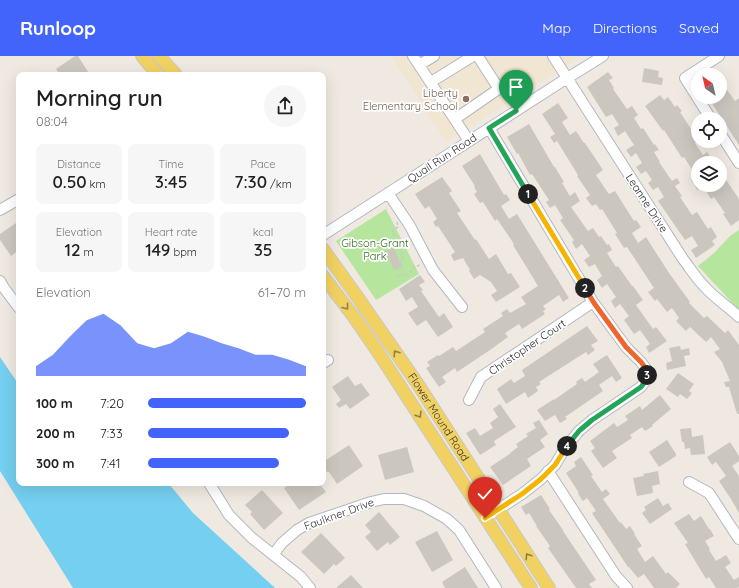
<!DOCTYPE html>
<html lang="en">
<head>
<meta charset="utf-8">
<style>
  :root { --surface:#fff; --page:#f6f6f6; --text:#202124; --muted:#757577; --accent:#4264fb }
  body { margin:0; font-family:Quicksand,sans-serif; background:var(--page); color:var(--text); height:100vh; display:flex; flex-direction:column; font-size:15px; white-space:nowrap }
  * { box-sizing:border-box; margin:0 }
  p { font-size:13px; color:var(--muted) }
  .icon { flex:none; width:22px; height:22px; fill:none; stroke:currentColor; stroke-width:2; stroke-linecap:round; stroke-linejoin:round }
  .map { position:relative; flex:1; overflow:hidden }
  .details { position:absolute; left:16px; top:16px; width:310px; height:414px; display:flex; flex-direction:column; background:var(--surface); border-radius:8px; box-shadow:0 4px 16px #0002 }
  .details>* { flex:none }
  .needle { width:26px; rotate:326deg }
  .tools { position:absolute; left:691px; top:12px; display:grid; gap:8px }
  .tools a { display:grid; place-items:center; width:36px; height:36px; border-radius:50%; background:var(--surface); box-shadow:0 4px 16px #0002; font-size:20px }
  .pin { position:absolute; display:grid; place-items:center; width:34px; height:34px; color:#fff; margin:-41px -17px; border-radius:50% 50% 50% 0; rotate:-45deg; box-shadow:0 0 4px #0007 }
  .pin .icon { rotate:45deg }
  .km { position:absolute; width:20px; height:20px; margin:-10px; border-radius:50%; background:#222; color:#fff; font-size:11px; line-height:20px; text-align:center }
  .round { display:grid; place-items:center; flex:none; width:42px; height:42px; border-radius:21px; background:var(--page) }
  .headline { display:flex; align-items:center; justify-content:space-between; height:68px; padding:0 20px }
  h1 { font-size:22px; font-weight:600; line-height:30px }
  .figures { display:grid; grid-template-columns:repeat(3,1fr); gap:6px; height:68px; padding:4px 20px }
  .figures div { display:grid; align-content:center; border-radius:8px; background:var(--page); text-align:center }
  .figures b { font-size:17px; font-weight:600 }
  .figures small { font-size:11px; font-weight:400 }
  .figures p { font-size:11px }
  .chart { height:112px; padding:8px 20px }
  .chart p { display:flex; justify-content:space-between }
  .chart svg { width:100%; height:72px; margin-top:4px; fill:var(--accent); opacity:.7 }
  ul { padding:0 20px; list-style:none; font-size:13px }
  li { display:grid; grid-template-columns:64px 48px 1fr; align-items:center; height:30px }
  li i { height:10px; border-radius:5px; background:var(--accent) }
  header { display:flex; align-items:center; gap:24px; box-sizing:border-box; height:56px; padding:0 20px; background:var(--accent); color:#fff }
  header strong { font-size:19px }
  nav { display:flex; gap:22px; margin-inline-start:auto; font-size:14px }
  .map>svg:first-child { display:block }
  .education { fill:#f0e6d1 }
  .green { fill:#b6e59e }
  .water { fill:#75cff0 }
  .building { fill:#cbc7bf }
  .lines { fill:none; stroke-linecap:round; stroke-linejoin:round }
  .minor-casing { stroke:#b4b7c1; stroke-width:12 }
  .major-casing { stroke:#c9c9c9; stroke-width:14 }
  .path { stroke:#c9c9c9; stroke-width:1.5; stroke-dasharray:3 2; stroke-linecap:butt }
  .minor { stroke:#fff; stroke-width:10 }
  .major { stroke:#f2d163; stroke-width:12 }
  .oneway { stroke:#908048 }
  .split-1-casing { stroke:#fff; stroke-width:8 }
  .split-2-casing { stroke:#fff; stroke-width:8 }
  .split-3-casing { stroke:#fff; stroke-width:8 }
  .split-4-casing { stroke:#fff; stroke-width:8 }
  .split-5-casing { stroke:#fff; stroke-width:8 }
  .split-1 { stroke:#22a559; stroke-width:5 }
  .split-2 { stroke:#f5b400; stroke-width:5 }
  .split-3 { stroke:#f0652b; stroke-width:5 }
  .split-4 { stroke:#22a559; stroke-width:5 }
  .split-5 { stroke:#f5b400; stroke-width:5 }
  .education-dot { fill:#8d6e63; stroke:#fff; stroke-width:1.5 }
  .labels { text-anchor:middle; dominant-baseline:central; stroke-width:3.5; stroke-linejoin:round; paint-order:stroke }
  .education-label { font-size:11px; fill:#785e54; stroke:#fff; text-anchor:end }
  .street-label { font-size:11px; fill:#2e2e2e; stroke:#fff }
  .park-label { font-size:11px; fill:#2c6e1b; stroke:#fff }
</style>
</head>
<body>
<header>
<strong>Runloop</strong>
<nav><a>Map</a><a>Directions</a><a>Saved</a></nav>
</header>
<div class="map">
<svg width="739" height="532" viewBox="0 0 739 532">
  <rect width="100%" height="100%" fill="#efe9e1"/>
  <path class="education" d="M391,0H582L446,86Z"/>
  <path class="green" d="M386,153L419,218L376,244L336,185Z
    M739,174V254L698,210L714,197L730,180Z"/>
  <path class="water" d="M0,301L19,329V427L169,428L193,457L275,532H73L0,415Z"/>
  <path class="building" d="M75,0H78L90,19H60L56,13Z
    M644,12L659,15L658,21L663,22L662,29L642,26Z
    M608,16L613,22L609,24L614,32L613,33L627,53L632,50L638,59L634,62L641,73L643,72L654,89L655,88L659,94L654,96L660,106H659L672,125L677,122L680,127L675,130L682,140L680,141L692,159L697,156L708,173L711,171L717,181L712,185L715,189L696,202L691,194L698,190L692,180L685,184L658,145L664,141L658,131L653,134L648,127L652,124L646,115L641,118L636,111L642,107L636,97L631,101L626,94L634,89L625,75L618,80L614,72L619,69L612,58L606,61L587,31Z
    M720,24L735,45L739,42V89L708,41H720Z
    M660,39L664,44L668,41L675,51L677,49L682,55L680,56L698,84L695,87L703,99L707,96L715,107H698V135L691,124L696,120L684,101L682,102L664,74L663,75L645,50Z
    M558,47L568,62L562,66L570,79L576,75L584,87H585L603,114L596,119L604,131L609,138L615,135L634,165L636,164L641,171L632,177L638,187L646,181L669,217L690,246L689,247L704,262L707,260L725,277L728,274L739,289V358H737L729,331H726L724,326L730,325L722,306L714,296L720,293L711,281L706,286L690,271L686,275L676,265L679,262L672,252L667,256L657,243L655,245L648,236L654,232L652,229L627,191L624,192L615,178L617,177L602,153L600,154L596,148L592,150L586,142L590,139L577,120L578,119L557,85L554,87L550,81L555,78L542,58Z
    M529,68L554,111H555L564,126L562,127L570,140L575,136L580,145L571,151L588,175L593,172L599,181L601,180L607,189L609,188L612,194L607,197L616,211L618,210L632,230H633L643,244L636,249L653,273L656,271L667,285L649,297L646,291L650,288L640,274L634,278L624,264L629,260L620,248L615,252L611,245L616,241L607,228L602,232L597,224L602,220L595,208L589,211L584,204L590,200L582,188L576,193L572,186L574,184L560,164L563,162L555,149L550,152L546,146L549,144L532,118L530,119L518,97L517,98L507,81Z
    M480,98L504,139L506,138L510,144L501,150L509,163L517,158L569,242L563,246L559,239L543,250L546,253L543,255L545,258L522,273L519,268L505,277L508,281L490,294L457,316L455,312L442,321L446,326L439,331L426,312L430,310L427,306L438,299L439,300L453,291L456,295L485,276L483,273L503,260L501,257L507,253L510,257L526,248L521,241L538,230L513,189L514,188L497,163L495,165L483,146L480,147L474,138L477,136L474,131L475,130L462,110Z
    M720,115L739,143V164L731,170L723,158L725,157L714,141L711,143L702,129H720Z
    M442,121L452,135L449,137L461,155L457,157L475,184L476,183L489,203L496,198L508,218L511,217L520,231L496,246L491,239L497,235L491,226L480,219L474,223L469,215L470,214L463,202L454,205L451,199L455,196L438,170L436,171L433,166L437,163L429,150L425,153L415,138Z
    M19,165V194L11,200L0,184V178Z
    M394,192L402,211L394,214L389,202H387L384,196Z
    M420,219L425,226L419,229L423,234L421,235L439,261L444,257L453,271L438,281L426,264L417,270L408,257L418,251L412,241L406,245L399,233Z
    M587,270L598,285L591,289L595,294L588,299L586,296L539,326L541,328L536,331L538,335L528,342L525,336L506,348L497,333L511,323L514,327L525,320L522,314Z
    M680,290L681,294L689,292L690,299L684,300L686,310L667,314L666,307L672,305L669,292Z
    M607,299L622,322L616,326L612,320L599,329L603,335L565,361L567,363L560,367L555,359L545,365L537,354L554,343V344L577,328L576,326L582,322L585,326L599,316L593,308Z
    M678,317L694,328L689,335L692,337L687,343L680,338L678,341L666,333Z
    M348,320L355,330L361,327L370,339L350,353L346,348L339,352L336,348L341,344L332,331Z
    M660,339L671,353L652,369L653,370L645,375L642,371L630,379L632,382L612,395L617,402L603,412L591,395L595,392L590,385L614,367L617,371L628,364L625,360L640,350L642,354Z
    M500,348L516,371L494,385L496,389L480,399L466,377L475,372L480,380L493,372L490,367L498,361L493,353Z
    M539,364L548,378L540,384L545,391L527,403L531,410L503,429L490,411L511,397H510L518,391L516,388L528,380L526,378L536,372L533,367Z
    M691,372L692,381L703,379L705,398L691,399L690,392L685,393L684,386H682L680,373Z
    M667,384L676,398V400L659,411L649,396Z
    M730,386L739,400V405L732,410L739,420V457L731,443L719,425L726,420L716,406L712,409L707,401Z
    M349,389L363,410L337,428L329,416H327L323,410V406Z
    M407,391L414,416L385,424L378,399Z
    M581,401L593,419L591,420L602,436L606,433L610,438L603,443L620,467L621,466L626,473L630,470L635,478H634L642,490L637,493L645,506L653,500L666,518L668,516L680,528L676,532H654L644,518L638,522L629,511H628L592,457L596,455L587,442L583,445L578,438L579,437L566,417L576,410L574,406Z
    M658,415L660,428L652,430L653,437L637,440L633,422L644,420L643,418Z
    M291,427H319L326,436L299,454L284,432Z
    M262,434L283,457L264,474L250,458L252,456L245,449Z
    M541,439L550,453L549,454L563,474V475L596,524L589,528L592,532H576L548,492L550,490L536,470H537L529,457L526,459L521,451Z
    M658,442L663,450L668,447L672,453L650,468L642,457L646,454L644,451Z
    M379,456L400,481L390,489L388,486L377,495L365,481L371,476L365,469Z
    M689,458L694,465L701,460L709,473H710L714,480L705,485L710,493L709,494L716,505L726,499L731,507L725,511L734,524L739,521V531L737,532H716L709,521L706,523L685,488L688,487L674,467Z
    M437,475L453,504L432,516L415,486Z
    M321,477L345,502L336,510L334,508L324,518L301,496Z
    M465,511L478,532H445L442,526Z
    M351,519L363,532H336Z"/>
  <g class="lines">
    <g class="minor-casing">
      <path id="minor" d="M413,0L469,85
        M553,0L567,22L683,203C690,212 696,222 704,230C714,242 728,250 739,261
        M419,9L434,0
        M431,26L473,0
        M455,63L497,34V30L479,2L477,0
        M711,63L685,22L719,0
        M720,77L739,107
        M388,137L410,170L433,214L462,251
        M0,154L19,143
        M323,179L561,26L603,0
        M0,225L4,232L19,252
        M323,307L328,304
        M469,344L481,321L593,246
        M548,415L616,520L627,532
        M689,426L709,437L739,483
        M209,427L229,459L252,482L301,521L310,532
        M485,462L522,438L541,423L555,409L565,392L579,375L592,364L641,331L647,323V314L641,306L626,291L593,246L489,72
        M273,499L282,487L297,474L309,467L371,446L384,443H404L424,450L447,463L459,474L496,532"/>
    </g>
    <g class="major-casing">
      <g id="major">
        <path d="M142,0L158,19"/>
        <path d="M159,0L176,19"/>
        <path id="s1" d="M323,193L356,239L417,327L549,532"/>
        <path d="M323,220L354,261L378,296L531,532"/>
      </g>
    </g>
    <path class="path" d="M397,166L398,171L393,174V178L403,200L401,206L403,215
      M390,194V190L391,188L395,186
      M396,221L402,219H406L410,217L413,212L420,209"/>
    <use href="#minor" class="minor"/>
    <use href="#major" class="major"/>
  </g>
  <defs><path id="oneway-chevron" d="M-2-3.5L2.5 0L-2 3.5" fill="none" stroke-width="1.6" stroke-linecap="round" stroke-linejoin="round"/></defs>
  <g class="oneway">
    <use href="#oneway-chevron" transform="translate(346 251) rotate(53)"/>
    <use href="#oneway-chevron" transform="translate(396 297) rotate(-124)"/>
    <use href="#oneway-chevron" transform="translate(419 359) rotate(57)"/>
    <use href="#oneway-chevron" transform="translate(528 500) rotate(-123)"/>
  </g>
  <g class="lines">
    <g class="split-1-casing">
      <path id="split-1" d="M516,55L489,72L528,138"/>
    </g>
    <g class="split-2-casing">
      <path id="split-2" d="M528,138L585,232"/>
    </g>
    <g class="split-3-casing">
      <path id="split-3" d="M585,232L594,247L626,291L641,306L647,314V319"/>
    </g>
    <g class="split-4-casing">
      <path id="split-4" d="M567,390L579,375L592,364L641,331L647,323V319"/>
    </g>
    <g class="split-5-casing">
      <path id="split-5" d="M485,462L522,438L541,423L555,409L567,390"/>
    </g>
    <use href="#split-1" class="split-1"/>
    <use href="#split-2" class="split-2"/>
    <use href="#split-3" class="split-3"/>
    <use href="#split-4" class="split-4"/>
    <use href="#split-5" class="split-5"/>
  </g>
  <circle class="education-dot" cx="466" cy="43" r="4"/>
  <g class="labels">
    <g class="education-label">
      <text x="458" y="37">Liberty<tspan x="458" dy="13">Elementary School</tspan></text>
    </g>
    <g class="street-label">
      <text transform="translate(442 102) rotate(-33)">Quail Run Road</text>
      <text transform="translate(647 147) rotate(57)">Leanne Drive</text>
      <text transform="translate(527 291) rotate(-34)">Christopher Court</text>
      <text stroke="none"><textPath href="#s1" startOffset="204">Flower Mound Road</textPath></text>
      <text transform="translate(339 458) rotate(-20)">Faulkner Drive</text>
    </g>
    <g class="park-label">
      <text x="375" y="187">Gibson-Grant<tspan x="375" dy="13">Park</tspan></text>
    </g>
  </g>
</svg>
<div class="tools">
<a><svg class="needle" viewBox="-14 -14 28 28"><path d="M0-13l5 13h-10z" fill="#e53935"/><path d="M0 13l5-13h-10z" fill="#757577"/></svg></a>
<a><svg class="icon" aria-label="locate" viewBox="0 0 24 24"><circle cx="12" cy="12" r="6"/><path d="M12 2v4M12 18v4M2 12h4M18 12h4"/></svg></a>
<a><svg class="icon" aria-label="layers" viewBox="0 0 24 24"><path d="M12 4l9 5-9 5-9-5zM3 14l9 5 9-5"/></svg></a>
</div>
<div class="pin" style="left:516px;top:55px;background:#1e9e55"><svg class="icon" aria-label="arrive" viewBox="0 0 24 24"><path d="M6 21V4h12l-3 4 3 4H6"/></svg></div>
<div class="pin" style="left:485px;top:462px;background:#d93025"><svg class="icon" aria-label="check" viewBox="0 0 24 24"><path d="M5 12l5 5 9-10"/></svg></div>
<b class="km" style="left:528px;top:138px">1</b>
<b class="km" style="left:585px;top:232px">2</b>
<b class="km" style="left:647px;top:319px">3</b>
<b class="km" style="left:567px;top:390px">4</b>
<section class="details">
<div class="headline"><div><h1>Morning run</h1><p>08:04</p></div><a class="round"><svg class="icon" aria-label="share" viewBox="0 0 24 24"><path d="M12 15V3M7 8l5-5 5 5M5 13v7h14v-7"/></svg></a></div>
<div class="figures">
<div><p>Distance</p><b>0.50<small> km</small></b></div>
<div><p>Time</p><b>3:45</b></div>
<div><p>Pace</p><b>7:30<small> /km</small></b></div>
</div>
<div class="figures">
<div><p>Elevation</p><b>12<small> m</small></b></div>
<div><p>Heart rate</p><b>149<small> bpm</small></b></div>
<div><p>kcal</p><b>35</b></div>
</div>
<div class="chart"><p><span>Elevation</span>61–70 m</p>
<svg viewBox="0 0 160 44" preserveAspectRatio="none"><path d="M0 44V38L10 31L20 20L30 10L40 6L50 13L60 24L70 27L80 24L90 17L100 20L110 24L120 27L130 31L140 31L150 34L160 38V44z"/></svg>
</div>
<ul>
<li><b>100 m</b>7:20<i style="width:100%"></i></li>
<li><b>200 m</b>7:33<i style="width:89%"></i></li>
<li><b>300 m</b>7:41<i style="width:83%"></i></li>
</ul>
</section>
</div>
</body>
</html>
